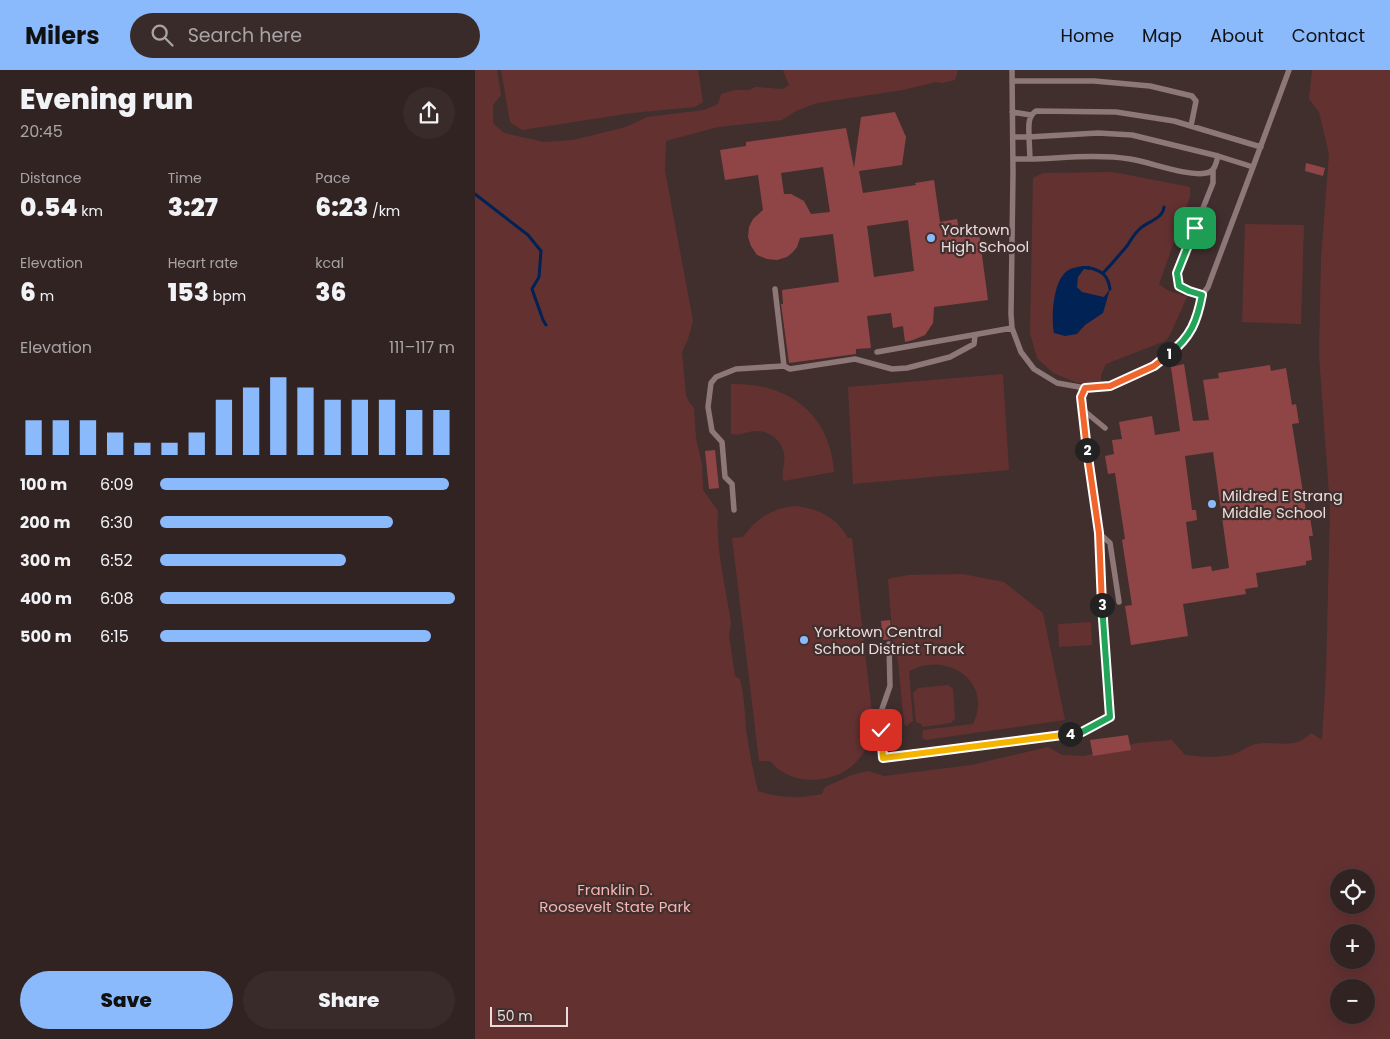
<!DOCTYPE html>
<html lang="en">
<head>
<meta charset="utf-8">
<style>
  :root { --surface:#312322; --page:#392b2a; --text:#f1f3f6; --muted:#a8a4a5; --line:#4c4040; --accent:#8bbafc }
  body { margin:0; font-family:Poppins,sans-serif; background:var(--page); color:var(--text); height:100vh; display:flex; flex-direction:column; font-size:19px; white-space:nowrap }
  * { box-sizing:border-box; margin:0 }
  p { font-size:16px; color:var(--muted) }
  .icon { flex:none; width:28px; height:28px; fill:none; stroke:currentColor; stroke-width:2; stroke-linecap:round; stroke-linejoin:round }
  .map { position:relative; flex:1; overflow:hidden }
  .sheet { display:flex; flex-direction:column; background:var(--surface); width:475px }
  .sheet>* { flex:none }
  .buttons { position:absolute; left:855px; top:799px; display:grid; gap:10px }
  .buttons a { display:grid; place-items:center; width:45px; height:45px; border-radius:50%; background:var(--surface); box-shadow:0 5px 20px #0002,0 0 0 1px var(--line); font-size:25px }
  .scale { position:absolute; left:15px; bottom:12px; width:78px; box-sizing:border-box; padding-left:5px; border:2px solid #e9dddc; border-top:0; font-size:14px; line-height:18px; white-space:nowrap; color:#e9dddc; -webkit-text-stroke:4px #412f2e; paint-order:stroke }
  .pin { position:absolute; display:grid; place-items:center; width:42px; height:42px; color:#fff; margin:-21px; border-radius:10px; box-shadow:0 2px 8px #0006 }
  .km { position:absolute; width:25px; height:25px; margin:-12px; border-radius:50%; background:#222; color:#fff; font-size:14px; line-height:25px; text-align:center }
  .round { display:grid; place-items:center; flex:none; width:52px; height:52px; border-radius:26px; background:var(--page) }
  .head { display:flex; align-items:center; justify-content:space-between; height:85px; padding:0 20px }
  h1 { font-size:28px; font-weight:800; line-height:38px }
  .metrics { display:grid; grid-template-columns:repeat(3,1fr); gap:8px; height:85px; padding:5px 20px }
  .metrics div { display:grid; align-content:center }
  .metrics b { font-size:25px; font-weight:800 }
  .metrics small { font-size:14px; font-weight:400 }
  .metrics p { font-size:14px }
  .chart { height:140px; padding:10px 20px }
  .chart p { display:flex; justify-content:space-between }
  .chart svg { width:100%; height:90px; margin-top:5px; stroke:var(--accent); stroke-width:6 }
  .action { display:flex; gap:10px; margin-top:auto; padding:10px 20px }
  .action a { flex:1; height:58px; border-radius:30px; background:var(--accent); color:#111; font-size:20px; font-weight:800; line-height:58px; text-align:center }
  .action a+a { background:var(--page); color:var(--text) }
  ul { padding:0 20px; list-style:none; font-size:16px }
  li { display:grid; grid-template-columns:80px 60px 1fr; align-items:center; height:38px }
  li i { height:12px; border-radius:6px; background:var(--accent) }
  header { display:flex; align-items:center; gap:30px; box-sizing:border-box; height:70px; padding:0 25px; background:var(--accent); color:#111 }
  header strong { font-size:24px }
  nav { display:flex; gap:28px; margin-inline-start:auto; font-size:18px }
  .search { width:350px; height:45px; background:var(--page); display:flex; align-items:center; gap:12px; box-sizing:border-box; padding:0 18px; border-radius:28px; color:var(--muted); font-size:19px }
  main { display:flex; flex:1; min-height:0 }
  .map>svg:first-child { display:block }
  .green { fill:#643131; fill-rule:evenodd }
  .water { fill:#002254 }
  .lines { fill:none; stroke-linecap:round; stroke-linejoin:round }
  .stream { stroke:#002254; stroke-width:3 }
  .building { fill:#8f4546; fill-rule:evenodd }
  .lane { stroke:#8d7877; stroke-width:5.5 }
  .split-1-casing { stroke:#fff; stroke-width:10 }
  .split-2-casing { stroke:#fff; stroke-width:10 }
  .split-3-casing { stroke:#fff; stroke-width:10 }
  .split-4-casing { stroke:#fff; stroke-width:10 }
  .split-5-casing { stroke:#fff; stroke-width:10 }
  .split-6-casing { stroke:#fff; stroke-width:10 }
  .split-1 { stroke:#22a559; stroke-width:6 }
  .split-2 { stroke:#f0652b; stroke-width:6 }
  .split-3 { stroke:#f0652b; stroke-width:6 }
  .split-4 { stroke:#22a559; stroke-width:6 }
  .split-5 { stroke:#f5b400; stroke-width:6 }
  .split-6 { stroke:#f5b400; stroke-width:6 }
  .poi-dot { fill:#8bbafc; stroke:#412f2e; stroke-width:2 }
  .labels { text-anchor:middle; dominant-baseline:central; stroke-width:4.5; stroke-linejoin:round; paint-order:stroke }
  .poi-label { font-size:15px; fill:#e9dddc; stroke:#412f2e; text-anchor:start }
  .park-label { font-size:15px; fill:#f6b4b2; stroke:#412f2e }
</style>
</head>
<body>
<header>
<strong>Milers</strong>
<div class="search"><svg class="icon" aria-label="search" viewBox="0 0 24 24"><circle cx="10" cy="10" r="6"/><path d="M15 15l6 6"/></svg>Search here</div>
<nav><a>Home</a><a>Map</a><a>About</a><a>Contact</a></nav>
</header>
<main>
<section class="sheet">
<div class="head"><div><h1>Evening run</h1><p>20:45</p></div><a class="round"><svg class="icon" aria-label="share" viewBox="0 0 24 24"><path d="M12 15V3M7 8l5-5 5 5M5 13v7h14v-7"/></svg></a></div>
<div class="metrics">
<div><p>Distance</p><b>0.54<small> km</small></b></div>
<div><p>Time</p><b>3:27</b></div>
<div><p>Pace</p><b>6:23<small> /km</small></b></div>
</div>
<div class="metrics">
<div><p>Elevation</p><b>6<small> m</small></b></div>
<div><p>Heart rate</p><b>153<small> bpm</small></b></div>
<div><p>kcal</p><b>36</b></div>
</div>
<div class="chart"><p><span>Elevation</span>111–117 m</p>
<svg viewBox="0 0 160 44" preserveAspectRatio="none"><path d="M5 44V27M15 44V27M25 44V27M35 44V33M45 44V38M55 44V38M65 44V33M75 44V17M85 44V11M95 44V6M105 44V11M115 44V17M125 44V17M135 44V17M145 44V22M155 44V22"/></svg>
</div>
<ul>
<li><b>100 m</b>6:09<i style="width:98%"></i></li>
<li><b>200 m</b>6:30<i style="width:79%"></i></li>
<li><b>300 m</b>6:52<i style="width:63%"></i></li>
<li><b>400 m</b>6:08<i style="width:100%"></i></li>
<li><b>500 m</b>6:15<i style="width:92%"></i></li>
</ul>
<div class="action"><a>Save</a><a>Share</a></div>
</section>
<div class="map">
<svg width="915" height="969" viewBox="0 0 915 969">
  <rect width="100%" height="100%" fill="#412f2e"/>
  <path class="green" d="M0,0H22L26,25L18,35V53L29,63L69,72L98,70L151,57L172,47L229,40L243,34L246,24L260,20H274L281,17L308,19L314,15L308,0H483L480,10L467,13L461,12L428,20L342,33L321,41L307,50L243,57L191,71L190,101L218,251L213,269L207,282L211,325L214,332L219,338L221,368L227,394L228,420L243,441C240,478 251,517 256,553L254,565L260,606L265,609C269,626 270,642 271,659C274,680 278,701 283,721C305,728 324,729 347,724L350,717L377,705L393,701L409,706L496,695L573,677L587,685L609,686L662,673L697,670L710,685C725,687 741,688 756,685C765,683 772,676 781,674C801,670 819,681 836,663L847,670L851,604L855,438L844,284L846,189L854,84L844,42L834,29L837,0H915V969H0ZM864,808H891V835H864ZM864,862H891V890H864ZM864,918H891V945H864Z
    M26,0H223L228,32L220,37L157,43L47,60L35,52Z
    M638,102L715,117V127L684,214L692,220L712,227L695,265L690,271L631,294L626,305V312L603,313L578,303L562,288L555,263L558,108L568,103Z
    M770,154L829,155L826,254L767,252Z
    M528,304L534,400L378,414L373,317Z
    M256,314C313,313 355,343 359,402L308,411C306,401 311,392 309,383C306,369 293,360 279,361C269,362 266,366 256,364Z
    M319,436C342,438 362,447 373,468H377L401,678L391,679C386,687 380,694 373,699C349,715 314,714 295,691H284L257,468L268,467C282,448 296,439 319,436Z
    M487,504L529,512L568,543L590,650L450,670L447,667L448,660L498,654C519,612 472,580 434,601L438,651L431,656L429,654L423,591L418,574L413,509L433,505Z
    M616,552L617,575L584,577L583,554Z
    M473,615L478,619L480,648L476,653L448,657L446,654L441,652L438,623L443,618Z"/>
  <path class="water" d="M607,196H615L614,200L609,199L603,207L602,217L607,222L629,227L635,219L628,243L610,255L602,264L590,266L579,263C576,247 578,211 592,201C596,198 603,197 607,196Z"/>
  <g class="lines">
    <path class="stream" d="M0,124L53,165L66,181L64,207L57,219L68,250L71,255
      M615,198C627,201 633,205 635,219
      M628,203C637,194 644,185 652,176C656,170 660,162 667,157C675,151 688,148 689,137"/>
  </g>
  <path class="building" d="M420,42L431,67L427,95L384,101L388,123L441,115L440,113L459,110L465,152L482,149L485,165L504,163L513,230L459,237L458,253L450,265L438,270L430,272L428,256L418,258L416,243L392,246L396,278L381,279V284L314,293L306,234H308L307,220L364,212L358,164L325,168L322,177L318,182L312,187L302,190L292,189L282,185L276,176L273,167L274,157L278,149L288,140L283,105L250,110L245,80L271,76V72L371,58L379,98L386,47ZM348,97L355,142L336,144L329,131L316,124H309L306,103ZM433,150L439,201L399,207L392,156Z
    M831,93L850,98L848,106L830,101Z
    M709,294L718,351L734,350L728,310L744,308L743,303L795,295L796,301L811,298L817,335L821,334L824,353L817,354L832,447H835L838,466H834L837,490L831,491V495L781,503L783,517L770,519L771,524L708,534L713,566L656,575L650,536L657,535L647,470L650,469L640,403L633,404L630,386L639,384L637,370L647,369L644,352L677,346L680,365L705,361L696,297ZM738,382L754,498L737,501L736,496L717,499L711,452L722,450L721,440H717L710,386Z
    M240,380L244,418L234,419L230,381Z
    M415,550L417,569L408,570L406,551Z
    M653,665L656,680L618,686L615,670Z"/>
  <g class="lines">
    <path class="lane" d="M537,0L538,103L536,244L537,258L546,282L559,299L582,313L610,318L635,316L679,296L705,276L721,251L727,225L733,217L737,206L778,97
      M537,11H619L675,16L717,26L721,31L716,56
      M537,42L556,45
      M538,67H554L555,89C588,88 623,84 655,89C675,92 713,107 731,103C740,102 741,93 743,86L657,65L623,63L554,67C554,57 552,47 561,41L641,42L699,51L786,77
      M743,86L778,97L814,0
      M538,89H555
      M300,219L309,296
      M727,225L714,221L704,215L702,203L738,113V100
      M402,282L537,258
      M607,339L630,358
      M259,440L257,414L250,407L247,372L237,361L233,337L236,313L241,307L261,299L309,296L315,299L380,289L417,299L432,298L475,287L499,274L500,266
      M624,463L635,473L644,532
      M414,574L415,616L407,639L405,660L408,688L607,662L635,647L629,579L624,463L606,327L610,318"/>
  </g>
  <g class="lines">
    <g class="split-1-casing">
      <path id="split-1" d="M694,284C716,267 722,251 727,225L714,221L704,216L702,203L720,158"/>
    </g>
    <g class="split-2-casing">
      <path id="split-2" d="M612,380L606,327L610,318L635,316L679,296L694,284"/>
    </g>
    <g class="split-3-casing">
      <path id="split-3" d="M612,380L624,463L627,535"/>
    </g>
    <g class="split-4-casing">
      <path id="split-4" d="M595,664L607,662L635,647L627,535"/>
    </g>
    <g class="split-5-casing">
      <path id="split-5" d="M440,684L595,664"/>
    </g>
    <g class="split-6-casing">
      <path id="split-6" d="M406,660L408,688L440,684"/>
    </g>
    <use href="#split-1" class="split-1"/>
    <use href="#split-2" class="split-2"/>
    <use href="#split-3" class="split-3"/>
    <use href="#split-4" class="split-4"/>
    <use href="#split-5" class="split-5"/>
    <use href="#split-6" class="split-6"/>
  </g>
  <g class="poi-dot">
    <circle cx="456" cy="168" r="5"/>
    <circle cx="737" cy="434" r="5"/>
    <circle cx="329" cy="570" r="5"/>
  </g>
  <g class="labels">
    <g class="poi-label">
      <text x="466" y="159">Yorktown<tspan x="466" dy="17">High School</tspan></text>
      <text x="747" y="425">Mildred E Strang<tspan x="747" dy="17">Middle School</tspan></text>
      <text x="339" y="561">Yorktown Central<tspan x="339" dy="17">School District Track</tspan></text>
    </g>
    <g class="park-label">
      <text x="140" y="819">Franklin D.<tspan x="140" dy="17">Roosevelt State Park</tspan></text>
    </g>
  </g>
</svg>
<div class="buttons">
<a><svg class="icon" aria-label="locate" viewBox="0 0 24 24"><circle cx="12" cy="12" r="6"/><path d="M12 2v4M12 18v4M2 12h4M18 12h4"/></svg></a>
<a>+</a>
<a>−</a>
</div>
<div class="scale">50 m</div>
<div class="pin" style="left:720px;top:158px;background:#1e9e55"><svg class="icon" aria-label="arrive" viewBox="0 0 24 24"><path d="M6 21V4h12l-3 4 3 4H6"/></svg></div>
<div class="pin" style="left:406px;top:660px;background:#d93025"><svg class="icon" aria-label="check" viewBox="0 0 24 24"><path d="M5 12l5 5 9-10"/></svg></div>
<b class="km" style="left:694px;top:284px">1</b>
<b class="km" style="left:612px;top:380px">2</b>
<b class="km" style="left:627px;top:535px">3</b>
<b class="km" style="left:595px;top:664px">4</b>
</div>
</main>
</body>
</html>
